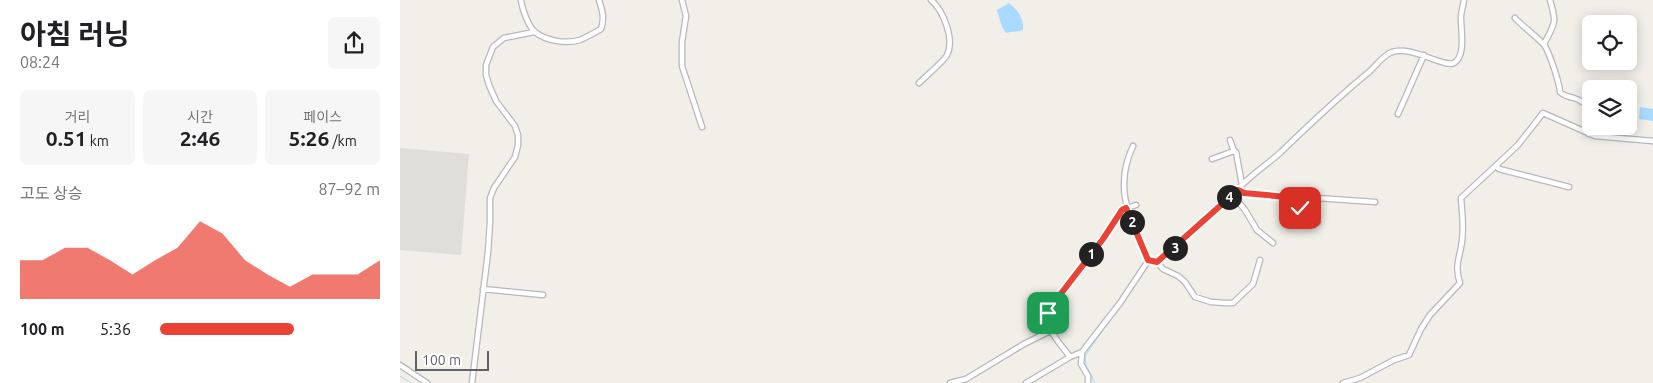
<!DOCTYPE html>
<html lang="ko">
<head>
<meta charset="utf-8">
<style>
  :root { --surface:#fff; --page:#f6f6f6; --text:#202124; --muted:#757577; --accent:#ea4335 }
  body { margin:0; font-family:Ubuntu,"Noto Sans KR",sans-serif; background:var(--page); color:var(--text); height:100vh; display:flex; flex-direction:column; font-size:19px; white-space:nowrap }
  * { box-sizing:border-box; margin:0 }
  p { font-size:16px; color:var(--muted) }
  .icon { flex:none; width:28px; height:28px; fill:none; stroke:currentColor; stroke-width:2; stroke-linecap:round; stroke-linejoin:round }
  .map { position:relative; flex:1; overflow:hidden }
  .details { display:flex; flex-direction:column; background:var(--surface); width:400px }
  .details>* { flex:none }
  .fabs { position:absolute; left:1182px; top:15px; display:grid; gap:10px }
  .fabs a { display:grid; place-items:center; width:55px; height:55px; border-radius:8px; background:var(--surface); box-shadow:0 2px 12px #0003; font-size:25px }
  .scale { position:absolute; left:15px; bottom:12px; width:74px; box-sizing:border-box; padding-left:5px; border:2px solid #5f6368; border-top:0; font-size:14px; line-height:18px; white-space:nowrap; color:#5f6368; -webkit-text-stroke:4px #fff; paint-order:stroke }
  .pin { position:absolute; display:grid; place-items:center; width:42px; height:42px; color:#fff; margin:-21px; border-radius:10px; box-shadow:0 2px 8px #0006 }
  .km { position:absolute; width:25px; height:25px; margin:-12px; border-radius:50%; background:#222; color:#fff; font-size:14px; line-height:25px; text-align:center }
  .round { display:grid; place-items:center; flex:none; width:52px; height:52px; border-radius:8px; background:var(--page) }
  .headline { display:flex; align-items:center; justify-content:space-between; height:85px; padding:0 20px }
  h1 { font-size:28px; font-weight:700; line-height:38px }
  .stats { display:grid; grid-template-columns:repeat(3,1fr); gap:8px; height:85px; padding:5px 20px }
  .stats div { display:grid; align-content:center; border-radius:8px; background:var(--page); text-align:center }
  .stats b { font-size:21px; font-weight:700 }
  .stats small { font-size:14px; font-weight:400 }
  .stats p { font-size:14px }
  .chart { height:140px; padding:10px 20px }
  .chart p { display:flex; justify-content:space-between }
  .chart svg { width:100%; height:90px; margin-top:5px; fill:var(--accent); opacity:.7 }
  ul { padding:0 20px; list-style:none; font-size:16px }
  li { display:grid; grid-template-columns:80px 60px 1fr; align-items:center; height:38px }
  li i { height:12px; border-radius:6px; background:var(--accent) }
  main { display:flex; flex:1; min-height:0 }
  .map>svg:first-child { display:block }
  .industrial { fill:#e0deda }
  .water { fill:#aadaff }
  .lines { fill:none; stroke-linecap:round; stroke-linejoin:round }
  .stream { stroke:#aadaff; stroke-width:1 }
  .minor-casing { stroke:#b5b8bc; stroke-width:7 }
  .minor { stroke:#fff; stroke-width:4.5 }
  .route-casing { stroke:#fff; stroke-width:10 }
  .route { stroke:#ea4335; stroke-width:6 }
</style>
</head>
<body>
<main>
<section class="details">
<div class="headline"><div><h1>아침 러닝</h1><p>08:24</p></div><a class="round"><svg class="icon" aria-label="share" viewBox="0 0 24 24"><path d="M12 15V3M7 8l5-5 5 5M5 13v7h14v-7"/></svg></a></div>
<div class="stats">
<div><p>거리</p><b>0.51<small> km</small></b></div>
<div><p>시간</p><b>2:46</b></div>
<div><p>페이스</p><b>5:26<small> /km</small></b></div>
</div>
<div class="chart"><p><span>고도 상승</span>87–92 m</p>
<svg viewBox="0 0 160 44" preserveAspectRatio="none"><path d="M0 44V25L10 25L20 19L30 19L40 25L50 32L60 25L70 19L80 6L90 12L100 25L110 32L120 38L130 32L140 32L150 32L160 25V44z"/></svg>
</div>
<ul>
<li><b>100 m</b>5:36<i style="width:61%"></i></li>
</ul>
</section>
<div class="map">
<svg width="1253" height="383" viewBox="0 0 1253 383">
  <rect width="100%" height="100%" fill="#f1efe8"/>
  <path class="industrial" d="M0,148L69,154L61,255L0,250Z"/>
  <path class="water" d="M609,3C618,11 624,17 623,30C617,32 612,31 606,33L602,27L597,10Z
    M1240,107L1253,109V121L1239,119Z"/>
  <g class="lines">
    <path class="stream" d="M753,260L835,189
      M0,376L11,383
      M695,383L686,365L685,356L750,263"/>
    <g class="minor-casing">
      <path id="minor" d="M121,0C122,8 128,26 135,32C146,41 166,44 180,40C187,37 194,33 201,29C205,18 202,10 199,0
        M282,0L286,16L282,42V66L302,127
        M1115,18C1122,26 1141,40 1145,46C1150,55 1159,81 1160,92C1164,96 1169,97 1174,98C1194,105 1191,116 1189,134
        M1144,44C1155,23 1157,23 1150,0
        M519,83C524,78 545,60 547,55C555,39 543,10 531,0
        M998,114L1024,55
        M830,140L834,151
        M733,146C712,191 732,220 748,261
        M812,159L834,151L836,152L842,185
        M1096,166L1099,169L1169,187
        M838,190L844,193L975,202
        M899,198L903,216L909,220L918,222
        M873,243L857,230L845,210L833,195C837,191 839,187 843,184C855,172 869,163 881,152C910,124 937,98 969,72C976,66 983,55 992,52C1011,45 1044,68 1054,63C1067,56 1060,26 1061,15C1062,10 1063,5 1064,0
        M748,261L757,262L763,269L778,276L785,282L795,297L811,302L825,303H833L853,284L860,260
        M757,262L833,195
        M83,289L143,295
        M682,352L681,364L688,376V383
        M670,357C657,339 641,327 653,304L703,239L722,210L736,205
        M0,365L27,383
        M72,383L88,252L90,222V198L94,188L115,157L118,145V135L115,126L96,101L89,85L86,75V65L93,47L104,38L134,32
        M550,383L566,379L624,344L650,331
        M626,383L670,357L682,352L720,303L748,261
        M943,383L960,378L994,360L1009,355L1021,329L1030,315L1060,283C1054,265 1060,258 1062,241C1064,227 1062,212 1061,198L1118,145L1143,113L1195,136L1253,141"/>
    </g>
    <use href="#minor" class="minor"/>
  </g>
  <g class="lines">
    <g class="route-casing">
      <path id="route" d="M648,313L653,304L703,239L722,210L726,208L748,260L757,262L838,190L844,193L898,198L900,208"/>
    </g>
    <use href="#route" class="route"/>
  </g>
</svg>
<div class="fabs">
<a><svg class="icon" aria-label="locate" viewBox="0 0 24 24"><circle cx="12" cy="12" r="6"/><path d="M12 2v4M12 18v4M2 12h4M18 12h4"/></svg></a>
<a><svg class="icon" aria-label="layers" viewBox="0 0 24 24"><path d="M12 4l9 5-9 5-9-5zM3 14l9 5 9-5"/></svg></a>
</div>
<div class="scale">100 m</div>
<div class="pin" style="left:648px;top:313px;background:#1e9e55"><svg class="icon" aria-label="arrive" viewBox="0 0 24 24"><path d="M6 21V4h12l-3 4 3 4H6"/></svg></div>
<div class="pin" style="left:900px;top:208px;background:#d93025"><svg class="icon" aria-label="check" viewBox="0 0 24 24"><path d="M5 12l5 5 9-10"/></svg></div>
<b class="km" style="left:691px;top:254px">1</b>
<b class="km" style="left:732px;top:222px">2</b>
<b class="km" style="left:775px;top:248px">3</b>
<b class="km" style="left:829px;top:197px">4</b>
</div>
</main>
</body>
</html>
